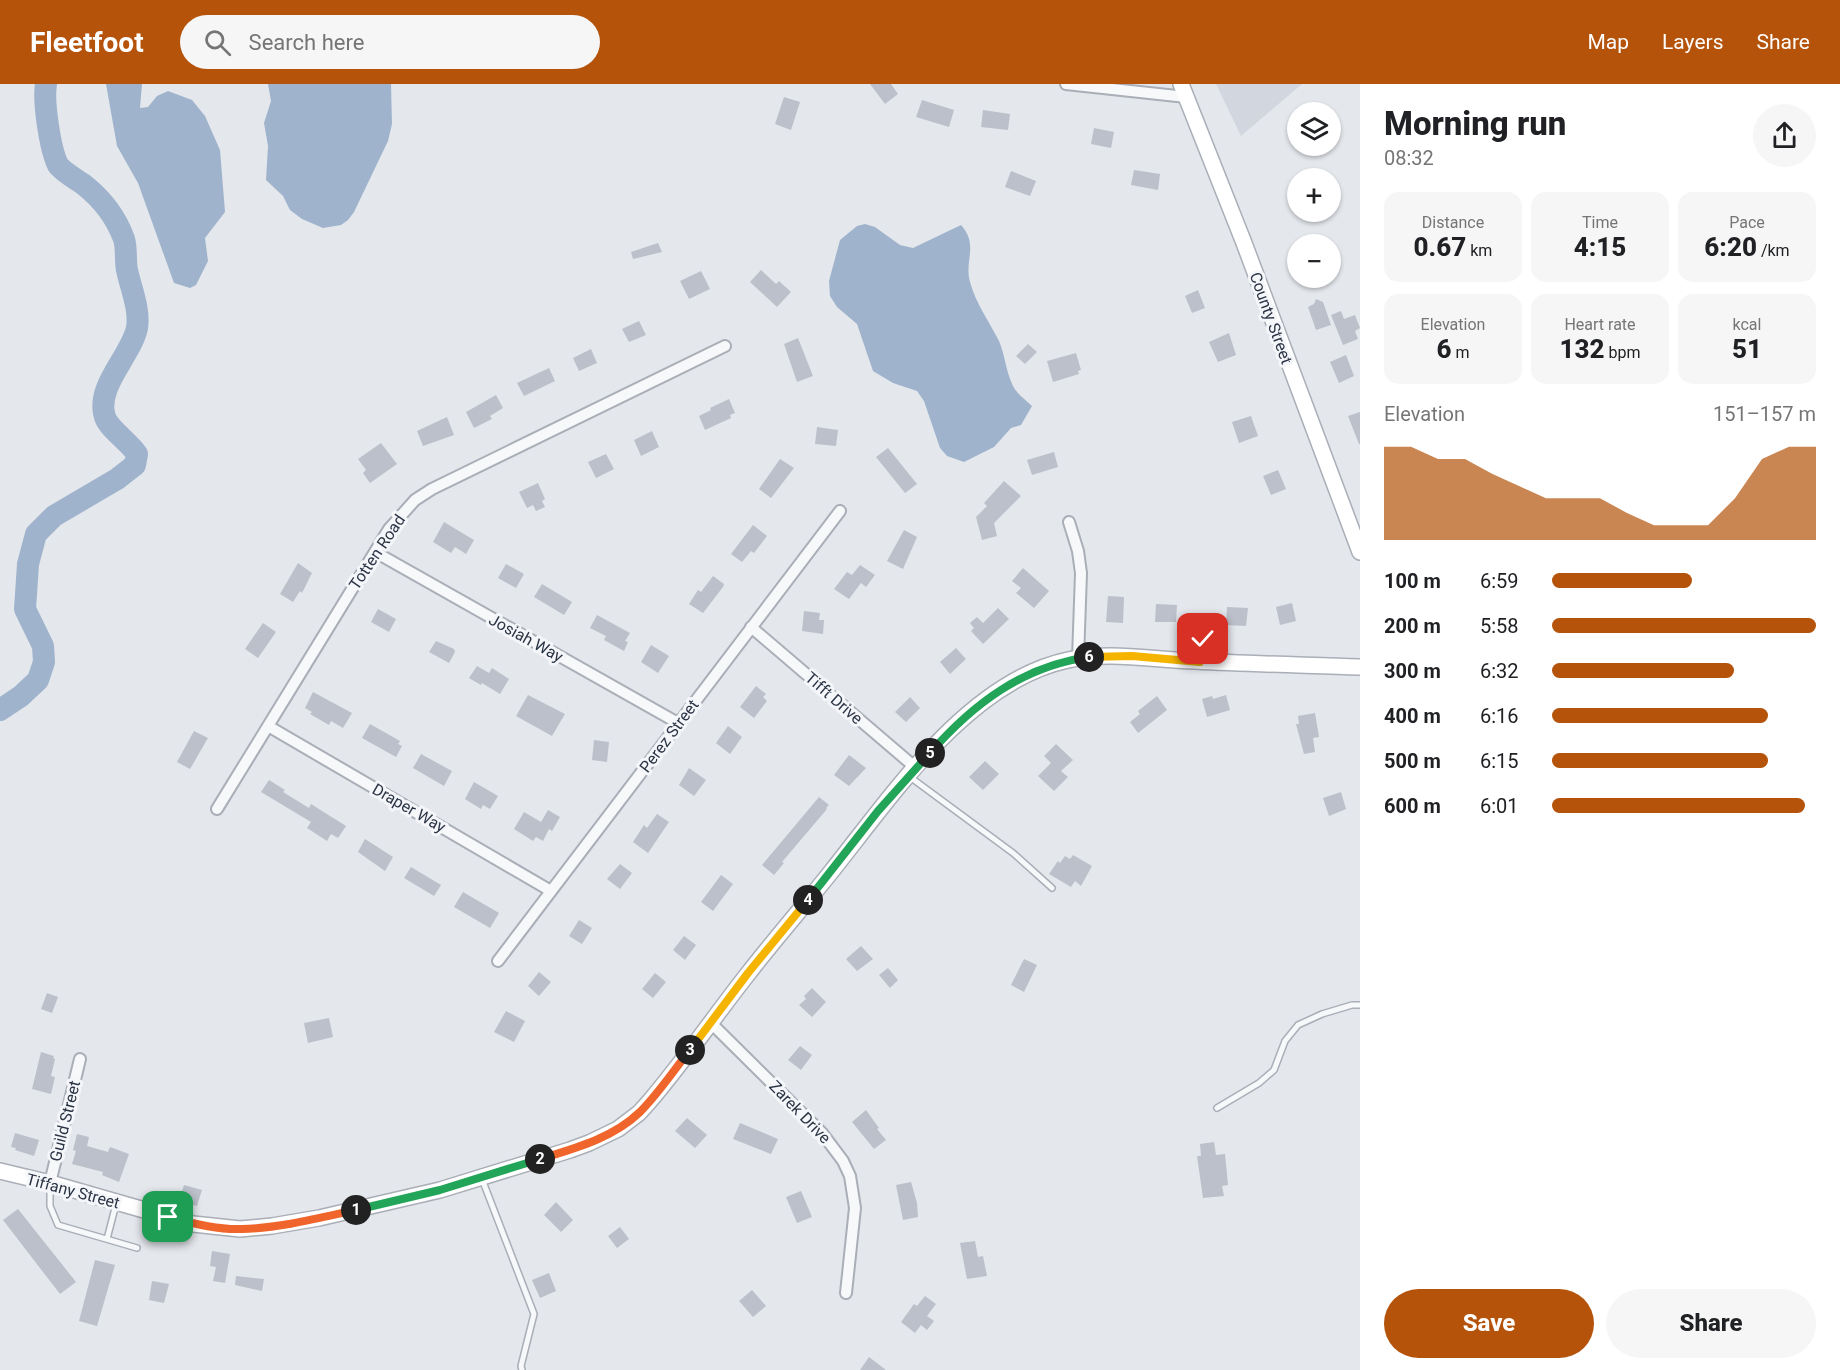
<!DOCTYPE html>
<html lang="en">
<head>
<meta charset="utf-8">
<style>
  :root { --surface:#fff; --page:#f6f6f6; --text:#202124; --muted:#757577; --accent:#b45309 }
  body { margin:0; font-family:Roboto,sans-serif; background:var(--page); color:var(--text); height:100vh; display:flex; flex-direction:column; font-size:22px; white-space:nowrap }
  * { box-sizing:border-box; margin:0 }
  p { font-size:20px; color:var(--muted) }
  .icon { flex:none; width:33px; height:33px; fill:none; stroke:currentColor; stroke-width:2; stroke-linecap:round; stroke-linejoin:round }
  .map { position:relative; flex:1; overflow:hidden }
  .details { display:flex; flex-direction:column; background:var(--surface); width:480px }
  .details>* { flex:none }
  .buttons { position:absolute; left:1287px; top:18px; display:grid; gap:12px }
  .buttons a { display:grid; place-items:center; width:54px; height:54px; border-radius:50%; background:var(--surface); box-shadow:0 2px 4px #0004; font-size:30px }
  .pin { position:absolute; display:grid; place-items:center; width:51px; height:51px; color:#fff; margin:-26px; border-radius:12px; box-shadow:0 3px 9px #0006 }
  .km { position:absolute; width:30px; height:30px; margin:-15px; border-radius:50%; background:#222; color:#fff; font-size:16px; line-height:30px; text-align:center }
  .round { display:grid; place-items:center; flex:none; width:63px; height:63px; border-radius:32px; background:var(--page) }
  .overview { display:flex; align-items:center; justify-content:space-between; height:102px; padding:0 24px }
  h1 { font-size:33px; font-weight:800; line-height:45px }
  .metrics { display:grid; grid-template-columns:repeat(3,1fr); gap:9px; height:102px; padding:6px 24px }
  .metrics div { display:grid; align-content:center; border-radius:15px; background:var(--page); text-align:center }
  .metrics b { font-size:26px; font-weight:800 }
  .metrics small { font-size:16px; font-weight:400 }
  .metrics p { font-size:16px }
  .chart { height:168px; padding:12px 24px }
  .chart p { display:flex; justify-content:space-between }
  .chart svg { width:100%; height:108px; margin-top:6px; fill:var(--accent); opacity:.7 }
  .action { display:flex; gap:12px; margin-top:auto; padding:12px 24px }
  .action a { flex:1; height:69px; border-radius:36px; background:var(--accent); color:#fff; font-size:24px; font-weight:800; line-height:69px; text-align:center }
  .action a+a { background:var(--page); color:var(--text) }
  ul { padding:0 24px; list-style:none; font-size:20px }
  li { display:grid; grid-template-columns:96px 72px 1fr; align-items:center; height:45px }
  li i { height:15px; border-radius:8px; background:var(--accent) }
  header { display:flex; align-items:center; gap:36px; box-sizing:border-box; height:84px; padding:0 30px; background:var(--accent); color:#fff }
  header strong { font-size:28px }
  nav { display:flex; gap:33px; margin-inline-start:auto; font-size:21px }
  .search { width:420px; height:54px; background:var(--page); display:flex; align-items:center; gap:15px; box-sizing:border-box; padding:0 21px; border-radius:33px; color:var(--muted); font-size:22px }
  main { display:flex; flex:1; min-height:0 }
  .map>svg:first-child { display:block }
  .built { fill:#d2d6de }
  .water { fill:#9fb4cc }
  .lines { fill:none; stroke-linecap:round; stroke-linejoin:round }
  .river { stroke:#9fb4cc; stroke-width:22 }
  .building { fill:#bbc0ca }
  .lane-casing { stroke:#a9aeb7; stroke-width:8 }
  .street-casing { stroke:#a9aeb7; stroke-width:14 }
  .secondary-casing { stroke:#a9aeb7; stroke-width:18 }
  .lane { stroke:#f7f8fa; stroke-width:5 }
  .street { stroke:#f7f8fa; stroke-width:10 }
  .secondary { stroke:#fff; stroke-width:15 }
  .split-1-casing { stroke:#fff; stroke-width:12 }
  .split-2-casing { stroke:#fff; stroke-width:12 }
  .split-3-casing { stroke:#fff; stroke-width:12 }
  .split-4-casing { stroke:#fff; stroke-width:12 }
  .split-5-casing { stroke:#fff; stroke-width:12 }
  .split-6-casing { stroke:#fff; stroke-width:12 }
  .split-7-casing { stroke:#fff; stroke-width:12 }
  .split-1 { stroke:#f0652b; stroke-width:8 }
  .split-2 { stroke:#22a559; stroke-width:8 }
  .split-3 { stroke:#f0652b; stroke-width:8 }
  .split-4 { stroke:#f5b400; stroke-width:8 }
  .split-5 { stroke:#22a559; stroke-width:8 }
  .split-6 { stroke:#22a559; stroke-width:8 }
  .split-7 { stroke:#f5b400; stroke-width:8 }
  .labels { text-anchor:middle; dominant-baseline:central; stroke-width:6; stroke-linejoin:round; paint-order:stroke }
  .street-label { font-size:16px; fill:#2b3445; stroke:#f4f6f9 }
</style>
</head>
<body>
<header>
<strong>Fleetfoot</strong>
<div class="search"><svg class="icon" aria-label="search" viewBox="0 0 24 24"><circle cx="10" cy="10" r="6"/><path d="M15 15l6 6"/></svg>Search here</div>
<nav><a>Map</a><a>Layers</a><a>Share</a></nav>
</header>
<main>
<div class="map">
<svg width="1360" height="1286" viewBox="0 0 1360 1286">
  <rect width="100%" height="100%" fill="#e4e7ec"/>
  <path class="built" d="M1216,0H1302L1241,52Z"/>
  <path class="water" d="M106,0H142L140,24L148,23L157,12L168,7L192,16L205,32L220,66L225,128L205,154L208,177L196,201L190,204L174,199L138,99L117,62Z
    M268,0H391L392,40L388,57L354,128L348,136L341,141L323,144L302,135L290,126L283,112L266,96L268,62L264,39L271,17Z
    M865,140L875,143L900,161L913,164L961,141C979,161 964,176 970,198C976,220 989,237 999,257C1005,271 1006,288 1013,302C1017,310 1026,316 1032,322L1021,341L1011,344L994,363L964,378L947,372L940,364L924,317L917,307L893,299L873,287L857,240L837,223L830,212L829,197L840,156L857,142Z"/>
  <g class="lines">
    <path class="river" d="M0,626L21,612L38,596L44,578L43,562L25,525L28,480L36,450L54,432L117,395L135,381L137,370C129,358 109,345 105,333C95,303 131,272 137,244C140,225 131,205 127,186C125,176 127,164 124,155C116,133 101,114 83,100C76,95 63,88 58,81C50,65 43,17 46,0"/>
  </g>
  <path class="building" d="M870,0H891L898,10L885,20Z
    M784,13L800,18L791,46L775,40Z
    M922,16L954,26L949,43L916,33Z
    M983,26L1010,30L1008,46L981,43Z
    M1094,44L1114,48L1111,64L1091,60Z
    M1134,86L1160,90L1158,106L1131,101Z
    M1011,87L1036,97L1030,112L1005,103Z
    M658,159L662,168L633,175L631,168Z
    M761,186L776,200L779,197L791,208L777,223L750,198Z
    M701,187L710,205L689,215L680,197Z
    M1198,206L1205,224L1192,229L1185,212Z
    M1316,215L1323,218L1331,241L1316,246L1308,223L1314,220Z
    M1341,227L1344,235L1355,231L1360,244L1355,247L1358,255L1343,261L1331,231Z
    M639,237L646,251L629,258L622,245Z
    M1229,249L1236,271L1218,278L1209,258Z
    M798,254L813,292L797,298L784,260Z
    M1028,260L1037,268L1025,280L1016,272Z
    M591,265L597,279L579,287L573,274Z
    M1076,269L1081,286L1078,287L1079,290L1053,298L1047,277Z
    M1346,271L1354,292L1339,299L1330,278Z
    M549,284L555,297L524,312L517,299Z
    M496,311L503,324L490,332L492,335L474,344L466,328Z
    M729,315L735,329L730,331L731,334L705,346L699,332L711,326L710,324Z
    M1360,328V360H1359L1348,332Z
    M1251,332L1258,352L1239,359L1232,338Z
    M447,333L454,351L423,362L417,347Z
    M817,343L838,346L836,362L815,360Z
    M652,347L659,363L641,372L634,356Z
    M381,359L397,380L370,399L363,389L366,386L358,375Z
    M888,364L917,400L905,409L876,373Z
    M1054,368L1058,383L1032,391L1027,376Z
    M606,370L614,385L596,394L588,378Z
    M780,375L794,384L771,414L759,405Z
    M1278,386L1286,405L1271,411L1263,392Z
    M1004,397L1021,412L994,439L997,452L982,456L976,433L987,422L984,419Z
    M538,399L545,415L542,417L545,423L536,427L533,421L527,424L519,408Z
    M444,438L474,456L466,470L455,463L451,469L433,458Z
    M753,441L767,452L754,469L751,467L742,478L731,470Z
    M904,446L917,453L903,485L887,477Z
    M298,479L312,489L302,509L300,507L293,518L280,510Z
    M506,480L524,490L516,504L498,494Z
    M860,481L875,491L866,503L861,499L849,515L834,505L847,488L852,491Z
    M1023,484L1049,507L1034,524L1016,509L1021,504L1012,497Z
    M713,492L724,500L723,503L703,529L689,520L698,506L701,508Z
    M542,500L572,518L564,531L534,513Z
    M1108,512L1124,513L1123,539L1106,538Z
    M1292,519L1296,537L1280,541L1276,523Z
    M1156,520L1177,521L1176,538H1155Z
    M1227,523L1248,524L1246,542L1226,541Z
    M998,524L1009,535L983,560L971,547L974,544L970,539L977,533L983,539Z
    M378,525L396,535L389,548L371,538Z
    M804,527L820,529L819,536H824L823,550L802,547Z
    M597,531L630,549L625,557L628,558L624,567L604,556L606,552L590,544Z
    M263,539L276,548L258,574L245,565Z
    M436,557L454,565L455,568L449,579L429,568Z
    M651,561L669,572L658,589L641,578Z
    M956,564L966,575L950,590L940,578Z
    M477,582L489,589L492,584L509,595L500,610L482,599L481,601L469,594Z
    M756,602L766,610L763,613L767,617L754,634L740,623Z
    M313,608L352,629L343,644L331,637L329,641L310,630L312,628L305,624Z
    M528,611L565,630L552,652L516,632Z
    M1226,611L1230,626L1207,633L1202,615L1212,612L1213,615Z
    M1157,612L1167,626L1138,649L1130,638L1140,630L1138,627Z
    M910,613L920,624L906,638L895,628Z
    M1315,629L1319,653L1313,654L1315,668L1304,670L1296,640H1299L1298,632Z
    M370,640L400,657L398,660L402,662L396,673L362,654Z
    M728,642L742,653L730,670L716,659Z
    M194,647L208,654L190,685L177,678Z
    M594,656L609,658L607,678L592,676Z
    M1056,660L1073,676L1061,687L1068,693L1054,707L1038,692L1051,679L1044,672Z
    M421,670L452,687L444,702L413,684Z
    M849,671L866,684L849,702L834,691Z
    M985,677L999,690L983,706L969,693Z
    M689,684L706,696L694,712L679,701Z
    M269,696L285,706L283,708L309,724L311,720L346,742L338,754L331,750L327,757L307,744L311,738L261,708Z
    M474,698L498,712L490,725L483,721L481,725L465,715Z
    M1341,708L1346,725L1329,732L1323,714Z
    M819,713L829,721L826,724L827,725L782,778L784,779L774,791L762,781Z
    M548,726L560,733L552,747L549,745L543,757L536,753L533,757L514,745L524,728L541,738Z
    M657,730L669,738L648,769L633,758L644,741L647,744Z
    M365,755L393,773L385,787L358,768Z
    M1073,771L1092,782L1081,802L1075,797L1071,803L1049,790L1058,777L1060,779L1065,772L1070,775Z
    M620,780L632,789L620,805L607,795Z
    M411,783L441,801L434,812L404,794Z
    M721,791L733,800L713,827L701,818Z
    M463,808L499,829L490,844L454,823Z
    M579,836L592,844L582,860L569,852Z
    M684,852L696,861L685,876L673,866Z
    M861,862L873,875L857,887L846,875Z
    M1024,875L1037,881L1024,908L1011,901Z
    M888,884L898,896L890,904L879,891Z
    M539,888L551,898L539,912L528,902Z
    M655,889L666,898L653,914L642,905Z
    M812,904L826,918L812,933L799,921L806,915L804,912Z
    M47,909L58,913L52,929L41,925Z
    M506,927L525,937L514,958L494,948Z
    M329,934L333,953L308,959L304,939Z
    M800,962L812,971L801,986L788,976Z
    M41,968L54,972L53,974L55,975L51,992L55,993L51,1010L32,1005Z
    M866,1026L879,1044L877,1045L886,1056L874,1065L852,1038Z
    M687,1034L707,1051L695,1064L675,1047Z
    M740,1039L778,1055L771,1070L733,1055Z
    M15,1049L39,1056L34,1072L15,1066L16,1064L11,1063Z
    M77,1050L89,1053L87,1062L108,1068L110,1063L129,1070L119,1098L102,1091L103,1088L72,1080L76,1067L73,1066Z
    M1214,1058L1216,1071L1225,1070L1228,1101L1222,1102L1224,1112L1203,1114L1197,1072H1201L1200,1060Z
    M911,1098L917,1119L918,1133L903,1136L896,1101Z
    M184,1101L202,1106L197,1122L179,1117Z
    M801,1107L812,1133L797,1139L786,1113Z
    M556,1118L573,1136L561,1148L544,1131Z
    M18,1125L76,1198L60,1210L3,1136Z
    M620,1143L629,1155L617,1164L608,1152Z
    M975,1157L978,1173L983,1172L987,1192L967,1195L960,1159Z
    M212,1167L230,1170L225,1199L213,1197L216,1183L210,1182Z
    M95,1176L115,1181L97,1242L79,1237Z
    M549,1189L556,1207L540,1214L532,1196Z
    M236,1192L264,1195L262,1207L235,1201Z
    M152,1197L169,1200L164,1219L149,1216Z
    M752,1206L766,1222L753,1233L739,1217Z
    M925,1212L936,1220L927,1232L934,1237L927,1246L921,1241L915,1249L901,1238L914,1220L917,1222Z
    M869,1273L886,1286H860Z"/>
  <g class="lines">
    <g class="lane-casing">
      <path id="lane" d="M1201,576L1203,556L1220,541
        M910,693L1013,769L1052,804
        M1217,1024L1259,999L1274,986L1285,957L1298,941L1322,930L1352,921H1360
        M482,1095L534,1230L521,1282L522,1286
        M50,1101V1122L58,1141L137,1164
        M107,1155L116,1120"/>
    </g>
    <g class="street-casing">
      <path id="street" d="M1066,0L1186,13
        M1069,438L1078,467L1081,489L1078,575
        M375,468L678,639
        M751,543L916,684
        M268,642L551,807
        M217,725L389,445L415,416L432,405L725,262
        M498,877L840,427
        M710,938L822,1049L843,1077L850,1092L855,1124L846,1209
        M50,1099L80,975"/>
    </g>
    <g class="secondary-casing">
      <path id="secondary" d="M1181,0L1244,159L1360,468
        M0,1087L50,1099L193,1140L240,1145L272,1142L319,1134L440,1106L570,1066L589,1059L618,1045L639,1029L649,1018C684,977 714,933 747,891C774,856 803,823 831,788C891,713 968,597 1068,576C1111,567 1152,576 1195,577C1250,580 1305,581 1360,583"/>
    </g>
    <use href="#lane" class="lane"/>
    <use href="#street" class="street"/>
    <use href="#secondary" class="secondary"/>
  </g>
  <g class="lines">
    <g class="split-1-casing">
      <path id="split-1" d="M168,1133C192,1139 217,1146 242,1145C280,1144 319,1134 356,1126"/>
    </g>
    <g class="split-2-casing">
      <path id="split-2" d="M356,1126L440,1106L540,1075"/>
    </g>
    <g class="split-3-casing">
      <path id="split-3" d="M540,1075C576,1064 613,1054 640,1028C659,1009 674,986 690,966"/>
    </g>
    <g class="split-4-casing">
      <path id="split-4" d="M690,966L748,889L808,816"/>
    </g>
    <g class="split-5-casing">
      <path id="split-5" d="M808,816L878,727L930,669"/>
    </g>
    <g class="split-6-casing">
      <path id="split-6" d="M930,669C973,620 1023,582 1089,573"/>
    </g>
    <g class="split-7-casing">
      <path id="split-7" d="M1089,573L1132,572L1200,578L1203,555"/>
    </g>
    <use href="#split-1" class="split-1"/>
    <use href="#split-2" class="split-2"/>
    <use href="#split-3" class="split-3"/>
    <use href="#split-4" class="split-4"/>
    <use href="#split-5" class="split-5"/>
    <use href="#split-6" class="split-6"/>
    <use href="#split-7" class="split-7"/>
  </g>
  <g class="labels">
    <g class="street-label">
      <text transform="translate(1271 234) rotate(70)">County Street</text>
      <text transform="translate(377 468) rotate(-56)">Totten Road</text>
      <text transform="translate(526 554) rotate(29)">Josiah Way</text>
      <text transform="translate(834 614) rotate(41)">Tifft Drive</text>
      <text transform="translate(669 652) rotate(-53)">Perez Street</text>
      <text transform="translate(409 724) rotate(30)">Draper Way</text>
      <text transform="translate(800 1028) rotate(46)">Zarek Drive</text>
      <text transform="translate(65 1037) rotate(-76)">Guild Street</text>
      <text transform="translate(73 1107) rotate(15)">Tiffany Street</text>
    </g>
  </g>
</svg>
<div class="buttons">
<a><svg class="icon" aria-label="layers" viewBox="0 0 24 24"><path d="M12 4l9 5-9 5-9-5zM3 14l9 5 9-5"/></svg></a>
<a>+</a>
<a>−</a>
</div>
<div class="pin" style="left:168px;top:1133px;background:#1e9e55"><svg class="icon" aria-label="arrive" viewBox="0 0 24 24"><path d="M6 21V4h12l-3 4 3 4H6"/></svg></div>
<div class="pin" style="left:1203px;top:555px;background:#d93025"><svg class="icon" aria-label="check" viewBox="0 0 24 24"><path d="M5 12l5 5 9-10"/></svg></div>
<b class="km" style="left:356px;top:1126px">1</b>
<b class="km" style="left:540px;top:1075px">2</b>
<b class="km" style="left:690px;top:966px">3</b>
<b class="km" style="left:808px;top:816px">4</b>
<b class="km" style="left:930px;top:669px">5</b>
<b class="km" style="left:1089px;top:573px">6</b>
</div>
<section class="details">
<div class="overview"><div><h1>Morning run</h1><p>08:32</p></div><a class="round"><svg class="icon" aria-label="share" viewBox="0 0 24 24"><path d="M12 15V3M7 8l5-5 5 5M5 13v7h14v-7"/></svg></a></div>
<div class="metrics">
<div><p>Distance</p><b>0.67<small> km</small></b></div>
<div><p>Time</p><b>4:15</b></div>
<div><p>Pace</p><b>6:20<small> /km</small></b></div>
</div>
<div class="metrics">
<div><p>Elevation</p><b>6<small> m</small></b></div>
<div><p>Heart rate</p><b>132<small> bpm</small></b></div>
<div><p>kcal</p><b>51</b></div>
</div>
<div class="chart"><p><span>Elevation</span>151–157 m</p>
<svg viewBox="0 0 160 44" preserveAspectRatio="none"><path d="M0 44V6L10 6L20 11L30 11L40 17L50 22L60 27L70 27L80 27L90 33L100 38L110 38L120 38L130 27L140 11L150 6L160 6V44z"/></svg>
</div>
<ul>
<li><b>100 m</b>6:59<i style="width:53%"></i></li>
<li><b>200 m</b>5:58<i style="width:100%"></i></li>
<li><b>300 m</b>6:32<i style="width:69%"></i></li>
<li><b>400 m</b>6:16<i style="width:82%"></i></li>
<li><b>500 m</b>6:15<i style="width:82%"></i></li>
<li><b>600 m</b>6:01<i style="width:96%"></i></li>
</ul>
<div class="action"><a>Save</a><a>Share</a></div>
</section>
</main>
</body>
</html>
